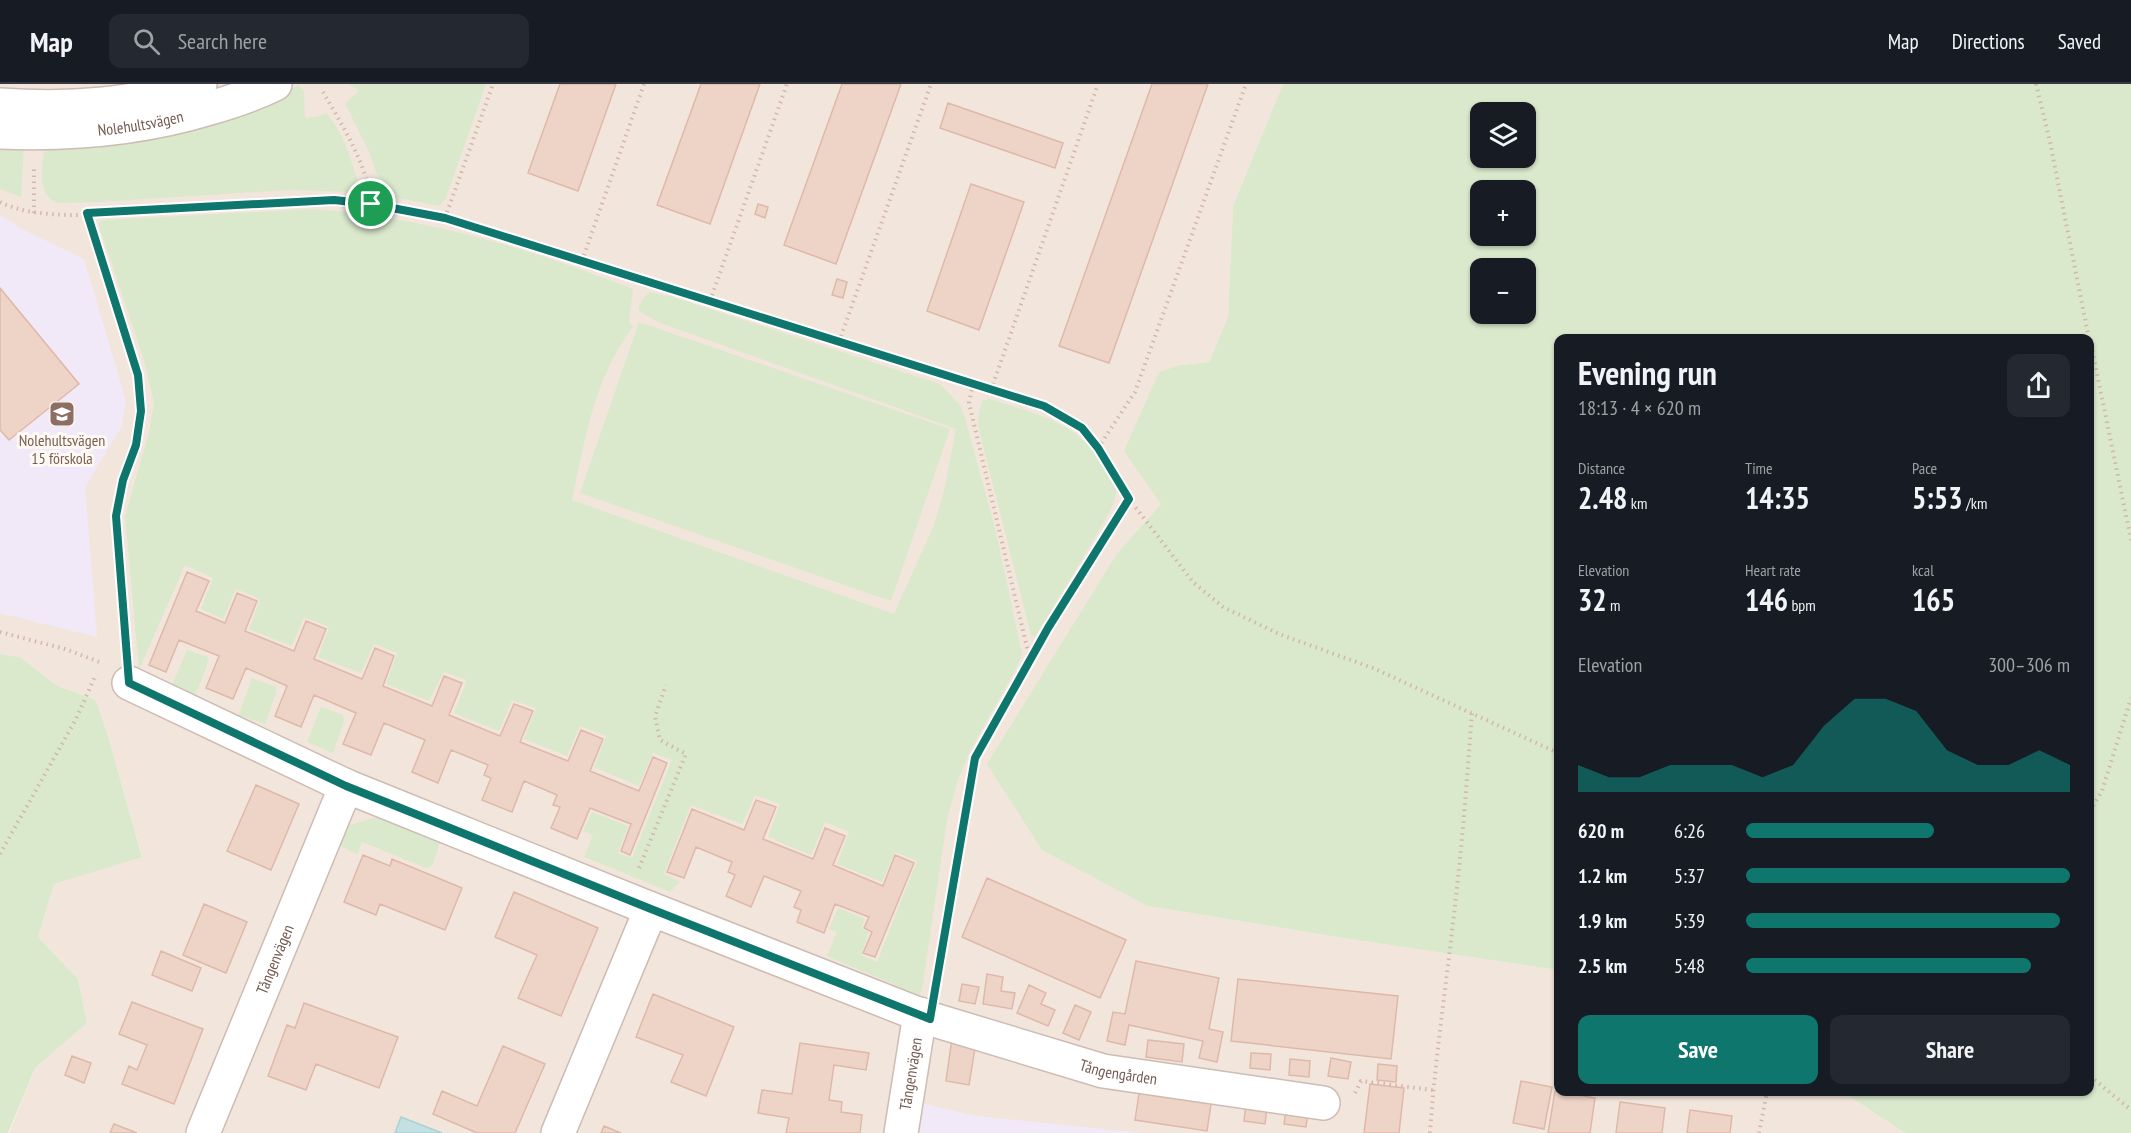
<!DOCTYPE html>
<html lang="en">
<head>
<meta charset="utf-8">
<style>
  :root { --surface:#171b24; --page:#242831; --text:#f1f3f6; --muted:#9ea1a6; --line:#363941; --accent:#0f766e }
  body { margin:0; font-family:"PT Sans Narrow",sans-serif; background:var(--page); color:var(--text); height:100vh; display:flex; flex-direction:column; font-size:22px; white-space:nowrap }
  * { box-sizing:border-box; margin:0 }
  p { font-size:20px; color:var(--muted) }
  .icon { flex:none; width:33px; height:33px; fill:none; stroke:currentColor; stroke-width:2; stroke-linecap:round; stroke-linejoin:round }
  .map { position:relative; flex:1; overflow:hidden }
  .panel { position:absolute; left:1554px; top:250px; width:540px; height:762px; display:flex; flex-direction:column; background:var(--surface); border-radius:12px; box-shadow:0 2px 4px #0004 }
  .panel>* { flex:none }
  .fabs { position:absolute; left:1470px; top:18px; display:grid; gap:12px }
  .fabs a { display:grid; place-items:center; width:66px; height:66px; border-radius:12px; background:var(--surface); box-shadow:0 2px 4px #0004; font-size:30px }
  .pin { position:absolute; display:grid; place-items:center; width:51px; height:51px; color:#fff; margin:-26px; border:3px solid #fff; border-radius:50%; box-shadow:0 2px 6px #0007 }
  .round { display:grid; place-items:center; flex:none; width:63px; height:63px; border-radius:12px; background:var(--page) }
  .summary { display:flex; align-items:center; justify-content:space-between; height:102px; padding:0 24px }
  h1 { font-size:33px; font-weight:600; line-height:45px }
  .metrics { display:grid; grid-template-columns:repeat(3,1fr); gap:9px; height:102px; padding:6px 24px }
  .metrics div { display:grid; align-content:center }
  .metrics b { font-size:30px; font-weight:600 }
  .metrics small { font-size:16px; font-weight:400 }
  .metrics p { font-size:16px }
  .chart { height:168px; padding:12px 24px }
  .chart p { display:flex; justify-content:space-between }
  .chart svg { width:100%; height:108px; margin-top:6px; fill:var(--accent); opacity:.7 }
  .action { display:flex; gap:12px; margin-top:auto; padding:12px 24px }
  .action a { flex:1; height:69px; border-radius:12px; background:var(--accent); color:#fff; font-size:24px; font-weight:600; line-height:69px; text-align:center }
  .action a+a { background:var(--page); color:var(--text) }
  ul { padding:0 24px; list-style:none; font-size:20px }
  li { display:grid; grid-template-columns:96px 72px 1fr; align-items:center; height:45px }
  li i { height:15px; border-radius:8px; background:var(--accent) }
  header { display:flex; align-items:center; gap:36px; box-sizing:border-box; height:84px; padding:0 30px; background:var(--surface); border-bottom:2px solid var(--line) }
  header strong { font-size:28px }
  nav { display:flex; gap:33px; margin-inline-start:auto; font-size:21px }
  .search { width:420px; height:54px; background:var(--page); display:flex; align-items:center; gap:15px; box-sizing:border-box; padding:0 21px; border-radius:12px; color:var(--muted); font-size:22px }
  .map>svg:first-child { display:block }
  .residential { fill:#f2e6dc }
  .education { fill:#f1e9f8 }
  .green { fill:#dae8cc; fill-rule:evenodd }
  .water { fill:#c3e1e3; stroke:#aad1d4; stroke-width:1.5 }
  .building { fill:#eed3c7; stroke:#deb9aa; stroke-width:1.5 }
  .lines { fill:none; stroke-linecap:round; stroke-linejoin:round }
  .minor-casing { stroke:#cdbcb3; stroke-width:36 }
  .path { stroke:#d3b7aa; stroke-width:4; stroke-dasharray:1.5 4.5; stroke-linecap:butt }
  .minor { stroke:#fff; stroke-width:33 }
  .route-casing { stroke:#fff; stroke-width:12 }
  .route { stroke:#0f766e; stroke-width:8 }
  .labels { text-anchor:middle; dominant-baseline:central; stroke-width:6; stroke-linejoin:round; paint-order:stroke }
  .street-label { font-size:16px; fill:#745b52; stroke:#fef9f3 }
  .education-label { font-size:16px; fill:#785e54; stroke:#fef9f3 }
</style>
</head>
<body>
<header>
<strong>Map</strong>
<div class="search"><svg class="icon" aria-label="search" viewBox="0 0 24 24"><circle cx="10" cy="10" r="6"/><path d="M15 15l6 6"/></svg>Search here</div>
<nav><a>Map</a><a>Directions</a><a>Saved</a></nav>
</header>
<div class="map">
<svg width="2131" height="1049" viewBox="0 0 2131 1049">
  <rect width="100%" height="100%" fill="#fbf4ed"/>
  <path class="residential" d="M0,0H1283L1233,122L1228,233L1209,278L1181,281L1161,420L1118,468L1148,822L1343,854L1558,886V1008H1843L1905,1049H9L35,984L87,939L78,895L38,853L54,800L142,772L108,652L96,616L56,601L20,573L0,570Z"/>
  <path class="education" d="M0,131L20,144L84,175L126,317L122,342L85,403L97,553L0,529Z
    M924,1020L976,1032L1142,1049H920Z"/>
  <path class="green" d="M349,0H486L446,114L439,122L394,113L382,105L370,70L345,19L359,7Z
    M1283,0H2131V1049H1905L1843,1008H2090V255H1558V886L1343,854L1148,822L1042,766L987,680L1118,468L1161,420L1124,367L1159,288L1181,281L1209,278L1228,233L1233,122ZM1480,28H1526V74H1480ZM1480,106H1526V152H1480ZM1480,184H1526V230H1480Z
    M299,1L304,8L305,34L317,33L326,29C343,46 351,77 359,100L358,105L354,108L288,106L97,118L58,119C35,111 43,80 45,61L273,12Z
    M0,58L24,60L21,113L0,105Z
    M314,125C424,133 531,165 633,205L629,237L633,243C594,293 585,356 572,416L894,530L934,441L944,407L956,345L658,238L639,227C638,219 644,214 649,208L673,213L940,300L960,321L965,334L996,448L1022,570L1017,583L971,665L957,698L947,736L922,905L919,911L827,872L837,848L829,845L838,824L865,835L861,845L869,848L861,871L877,878L917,777L895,768L882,798L837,780L849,748L825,738L811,771L768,753L780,720L755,711L742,740L691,721L664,790L680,798L670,808L584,773L593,751L583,747L592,728L628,742L618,769L632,774L672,676L653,669L639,702L594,683L606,652L580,642L567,672L524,655L536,624L512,616L499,647L454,629L467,596L444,588L429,617L386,600L397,569L374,560L361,589L318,573L329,543L304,533L292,562L249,545L260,515L236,505L223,535L201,525L213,494L185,481L139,586L125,432L149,348L154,318L144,276L98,139L103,136Z
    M639,238L950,345L891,517L580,409Z
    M990,315C1038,330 1070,337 1104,377C1110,385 1117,394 1117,405C1115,422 1104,437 1096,451C1077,485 1056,519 1035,553L1031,551L978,342L979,327L983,316Z
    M187,566L208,573L207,582L195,612L171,603Z
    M0,570L20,573L56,601L96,616L108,652L142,773L54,800L38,853L78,895L87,939L35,984L8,1049H0Z
    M252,594L276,603V609L265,640L239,631Z
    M321,623L343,631L344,638L333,669L307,658Z
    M387,730L442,753L432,782L426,784L362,758L357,770L340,762L347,742Z"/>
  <path class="water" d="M401,1033L442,1049H395Z"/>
  <path class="building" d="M560,0H616L578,107L528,89Z
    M701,0H760L710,140L657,121Z
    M842,0H901L836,180L784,161Z
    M1152,0H1208L1109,279L1059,262Z
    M948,19L1063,59L1055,84L940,44Z
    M971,100L1024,118L979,246L927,227Z
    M758,120L768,123L765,134L755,130Z
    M837,195L847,198L843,214L832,211Z
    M0,204L79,300L9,356L0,346Z
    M187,488L209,497L196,527L225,539L237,509L257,517L245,547L294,567L306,537L326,545L314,575L362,595L375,564L394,572L383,602L432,622L444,592L462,599L449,631L500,652L514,620L533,627L520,658L568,677L581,646L603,655L590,687L639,707L653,673L667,679L630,771L621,767L631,740L590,724L577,755L551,744L560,723L553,721L557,711L524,697L512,728L482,716L491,694L484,691L488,681L451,666L438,699L412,688L425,656L384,639L371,671L343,660L356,629L314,611L301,643L275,632L287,602L246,584L233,615L206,604L219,572L179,556L166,588L149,581Z
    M256,701L299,720L271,786L227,767Z
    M756,716L776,723L763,755L813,775L825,744L845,752L833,781L883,802L895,771L914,779L875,873L863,869L872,848L864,844L869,833L835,820L824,849L797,838L801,826L794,823L801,807L764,792L751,823L726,812L735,791L728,788L732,778L696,763L684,794L667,788L692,725L744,746Z
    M363,771L390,782L392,775L462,804L445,846L380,820L376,831L344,818Z
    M987,794L1126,856L1100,914L962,853Z
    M514,808L598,844L561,932L518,914L537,871L495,853Z
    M204,820L247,838L226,889L183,871Z
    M161,867L201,884L192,907L152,891Z
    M1136,877L1219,894L1209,945L1223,948L1217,978L1199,974L1203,957L1129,941L1125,961L1107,957L1113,928L1125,930Z
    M987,890L1003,893L1001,907L1015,909L1012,925L983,920Z
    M1238,895L1398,912L1391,975L1231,957Z
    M962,900L979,903L975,920L959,917Z
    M1029,901L1046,909L1041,920L1055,926L1048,942L1017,929Z
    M653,910L734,943L706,1012L671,998L683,971L636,953Z
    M132,918L203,945L174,1020L122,1000L129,982L137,986L147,961L119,950Z
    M304,919L398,953L379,1004L316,980L306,1006L268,992L287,941L295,944Z
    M1075,921L1091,928L1079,956L1063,949Z
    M952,954L976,958L969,1001L946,997Z
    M1148,956L1184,960L1182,978L1146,973Z
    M800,959L869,969L866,986L834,981L829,1016L842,1018L841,1028L862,1031L860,1049H786L789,1034L758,1029L762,1006L792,1010Z
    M503,962L545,980L515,1049H477L433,1030L442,1007L477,1022Z
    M1251,969L1271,970L1270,986L1250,984Z
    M72,972L91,979L84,999L65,991Z
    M1331,974L1351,978L1348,995L1328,992Z
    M1290,975L1310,977L1309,993L1289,991Z
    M1378,980L1397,982L1396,998L1377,996Z
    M1521,997L1552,1003L1544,1045L1513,1039Z
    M1370,1000L1404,1004L1399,1049H1364Z
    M1140,1003L1212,1014L1207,1047L1135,1036Z
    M1555,1007L1595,1014L1590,1049H1548Z
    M1620,1018L1665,1024L1662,1049H1616Z
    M1246,1020L1267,1023L1265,1040L1244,1037Z
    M1286,1025L1308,1028L1306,1043L1284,1040Z
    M1690,1026L1732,1032L1730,1049H1687Z
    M114,1040L137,1049H110Z
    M604,1042L621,1049H601Z"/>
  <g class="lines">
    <g class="minor-casing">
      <g id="minor">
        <path d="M0,21C71,26 132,21 200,0"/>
        <path id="s1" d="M0,48C72,51 141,45 210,24C231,18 255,10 275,0"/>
        <path id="s2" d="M129,599L346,702L651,825L931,935L1103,987L1323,1019"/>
        <path id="s3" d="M203,1049L346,702"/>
        <path d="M558,1049L651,825"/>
        <path id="s4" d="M901,1049L920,930"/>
      </g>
    </g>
    <path class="path" d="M2036,0L2050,58L2089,255
      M323,8C343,43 367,79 371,120L445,134L1044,322L1082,344L1098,364L1129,415L1193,498L1223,523L1279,550L1373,584L1558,669
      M0,118C40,139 117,129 162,125C231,120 302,112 371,120
      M34,129V81
      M87,129L138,291L141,327L136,361L123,396L116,432L128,568
      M445,134L493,0
      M582,177L644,0
      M710,217L787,0
      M2090,255L2131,456
      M839,258L931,0
      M973,300L969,319L1030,576
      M991,306L1098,0
      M1098,364L1135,308L1246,0
      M0,548L65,565L102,579
      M2090,727L2102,707L2131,614
      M0,770L76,635L96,590
      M639,784L686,670L660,656L655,632L666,601
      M936,903L975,674L1049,544L1129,415
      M2090,992L2131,1026
      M1355,1009L1361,997L1433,1006
      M1430,1049C1435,975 1446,903 1454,830C1462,763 1467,696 1472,629
      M1759,1049L1767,1008"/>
    <use href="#minor" class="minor"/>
  </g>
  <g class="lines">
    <g class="route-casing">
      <path id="route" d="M334,116L371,120L445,134L1044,322L1082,344L1098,364L1129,415L1048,544L975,674L930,935L651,825L346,702L129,599L116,432L123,396L136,361L141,327L138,291L87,129Z"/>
    </g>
    <use href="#route" class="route"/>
  </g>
  <defs>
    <g id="school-square" transform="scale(1.35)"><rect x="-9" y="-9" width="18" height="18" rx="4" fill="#8d6e63" stroke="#fef9f3"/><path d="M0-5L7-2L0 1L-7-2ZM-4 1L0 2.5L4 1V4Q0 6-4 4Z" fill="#fff"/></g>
  </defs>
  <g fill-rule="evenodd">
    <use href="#school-square" x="62" y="330"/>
  </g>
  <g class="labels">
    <g class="street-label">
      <text stroke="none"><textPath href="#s1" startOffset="141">Nolehultsvägen</textPath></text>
      <text stroke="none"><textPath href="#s3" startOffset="188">Tångenvägen</textPath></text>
      <text stroke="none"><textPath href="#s2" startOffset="1065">Tångengården</textPath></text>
      <text stroke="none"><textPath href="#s4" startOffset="60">Tångenvägen</textPath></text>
    </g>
    <g class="education-label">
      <text x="62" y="356">Nolehultsvägen<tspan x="62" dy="18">15 förskola</tspan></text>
    </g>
  </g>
</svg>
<div class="fabs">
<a><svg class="icon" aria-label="layers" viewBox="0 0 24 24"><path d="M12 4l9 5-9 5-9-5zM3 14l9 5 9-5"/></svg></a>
<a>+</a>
<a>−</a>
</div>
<div class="pin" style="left:371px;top:120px;background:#1e9e55"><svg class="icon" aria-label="arrive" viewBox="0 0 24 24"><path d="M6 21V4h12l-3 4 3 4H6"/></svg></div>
<section class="panel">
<div class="summary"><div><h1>Evening run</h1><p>18:13 · 4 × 620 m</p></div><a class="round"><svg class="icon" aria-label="share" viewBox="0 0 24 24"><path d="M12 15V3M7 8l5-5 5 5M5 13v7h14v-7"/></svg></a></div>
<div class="metrics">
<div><p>Distance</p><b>2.48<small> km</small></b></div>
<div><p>Time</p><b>14:35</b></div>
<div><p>Pace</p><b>5:53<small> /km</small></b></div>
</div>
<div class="metrics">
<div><p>Elevation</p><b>32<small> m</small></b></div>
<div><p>Heart rate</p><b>146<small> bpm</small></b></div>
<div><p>kcal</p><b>165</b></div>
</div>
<div class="chart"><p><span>Elevation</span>300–306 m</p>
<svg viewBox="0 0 160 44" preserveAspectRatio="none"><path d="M0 44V33L10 38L20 38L30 33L40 33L50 33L60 38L70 33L80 17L90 6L100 6L110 11L120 27L130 33L140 33L150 27L160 33V44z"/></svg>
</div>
<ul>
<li><b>620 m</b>6:26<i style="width:58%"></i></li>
<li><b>1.2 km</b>5:37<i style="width:100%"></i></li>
<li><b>1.9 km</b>5:39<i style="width:97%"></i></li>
<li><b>2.5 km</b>5:48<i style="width:88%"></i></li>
</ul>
<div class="action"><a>Save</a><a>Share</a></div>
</section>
</div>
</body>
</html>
